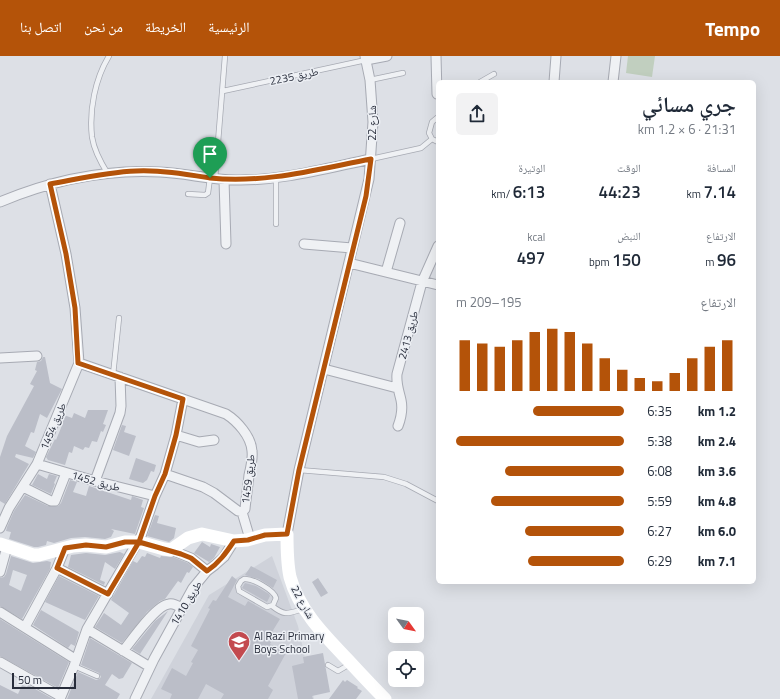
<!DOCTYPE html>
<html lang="ar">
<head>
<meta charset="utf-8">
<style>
  :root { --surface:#fff; --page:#f2f2f3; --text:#1f2937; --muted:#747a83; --accent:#b45309 }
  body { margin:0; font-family:"Titillium Web","Noto Naskh Arabic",sans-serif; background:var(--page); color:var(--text); direction:rtl; height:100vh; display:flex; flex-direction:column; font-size:15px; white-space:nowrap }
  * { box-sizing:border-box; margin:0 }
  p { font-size:13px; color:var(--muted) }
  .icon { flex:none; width:22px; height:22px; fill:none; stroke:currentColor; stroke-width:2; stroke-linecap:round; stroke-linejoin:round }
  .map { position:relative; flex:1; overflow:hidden; direction:ltr }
  .details { position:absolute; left:436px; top:24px; width:320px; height:504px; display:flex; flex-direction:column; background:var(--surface); border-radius:6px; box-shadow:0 4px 16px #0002; direction:rtl }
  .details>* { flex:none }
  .needle { width:26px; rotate:123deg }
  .tools { position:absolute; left:388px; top:551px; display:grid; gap:8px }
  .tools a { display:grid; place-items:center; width:36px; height:36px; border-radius:6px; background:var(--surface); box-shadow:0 4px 16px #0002; font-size:20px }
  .scale { position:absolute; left:12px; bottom:10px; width:64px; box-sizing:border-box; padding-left:4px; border:2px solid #282d3b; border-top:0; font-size:11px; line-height:14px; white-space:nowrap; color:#282d3b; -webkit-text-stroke:3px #eceff4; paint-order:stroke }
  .pin { position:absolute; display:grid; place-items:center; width:34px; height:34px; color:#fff; margin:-41px -17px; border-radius:50% 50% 50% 0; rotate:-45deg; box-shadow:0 0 4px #0007 }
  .pin .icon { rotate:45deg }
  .round { display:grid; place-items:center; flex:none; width:42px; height:42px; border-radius:6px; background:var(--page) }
  .overview { display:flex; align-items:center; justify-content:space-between; height:68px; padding:0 20px }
  h1 { font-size:22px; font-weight:600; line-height:30px }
  .metrics { display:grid; grid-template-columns:repeat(3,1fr); gap:6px; height:68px; padding:4px 20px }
  .metrics div { display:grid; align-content:center }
  .metrics b { font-size:17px; font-weight:600 }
  .metrics small { font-size:11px; font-weight:400 }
  .metrics p { font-size:11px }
  .chart { height:112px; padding:8px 20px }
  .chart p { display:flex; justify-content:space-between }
  .chart svg { width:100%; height:72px; margin-top:4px; stroke:var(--accent); stroke-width:6 }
  ul { padding:0 20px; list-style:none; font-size:13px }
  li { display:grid; grid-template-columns:64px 48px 1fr; align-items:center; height:30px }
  li i { height:10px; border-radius:5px; background:var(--accent) }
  header { display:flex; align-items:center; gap:24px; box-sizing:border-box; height:56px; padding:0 20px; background:var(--accent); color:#fff }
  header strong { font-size:19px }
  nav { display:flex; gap:22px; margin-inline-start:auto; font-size:14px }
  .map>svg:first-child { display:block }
  .built { fill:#cfd2da }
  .green { fill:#c1cfbf }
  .building { fill:#bbbec8; fill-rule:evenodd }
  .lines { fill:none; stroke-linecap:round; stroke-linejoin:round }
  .lane-casing { stroke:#a7aab3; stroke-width:6 }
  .street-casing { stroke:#a7aab3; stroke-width:11 }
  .lane { stroke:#eff1f4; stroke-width:4.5 }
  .street { stroke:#eff1f4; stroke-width:9 }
  .secondary { stroke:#fff; stroke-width:13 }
  .route-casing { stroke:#fff; stroke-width:8 }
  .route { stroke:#b45309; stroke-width:5 }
  .labels { text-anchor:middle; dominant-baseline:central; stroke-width:3; stroke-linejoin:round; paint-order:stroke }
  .street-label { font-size:11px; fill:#282d3b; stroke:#eceff4 }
  .poi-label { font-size:11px; fill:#282d3b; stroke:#eceff4; text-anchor:start }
</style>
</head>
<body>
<header>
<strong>Tempo</strong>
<nav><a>الرئيسية</a><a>الخريطة</a><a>من نحن</a><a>اتصل بنا</a></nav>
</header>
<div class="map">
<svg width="780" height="643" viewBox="0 0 780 643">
  <rect width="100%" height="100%" fill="#dde0e6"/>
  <path class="built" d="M272,500L298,570L314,643H151L209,539Z"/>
  <path class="green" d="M628,0H655L652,21L626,17Z"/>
  <path class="building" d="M43,301H45L50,327L62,333L47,362L40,358L34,377L31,376L25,390L36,396L33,402L16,398L15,401L29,408L5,448L0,445V401L7,380L34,330L30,328L37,315L35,314L37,306L41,305Z
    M88,354H108L103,368L106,369L103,376L101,375L97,386L92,385L89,392L85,391L83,394L74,390L72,397L69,396L65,409L48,404L46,401L55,383L56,384L63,367L61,366L64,359L72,362L74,357L85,362Z
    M122,369L126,370L124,376L136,380L129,400L113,394Z
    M136,402L156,409L154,416L151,415L147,424L143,427L129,423Z
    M38,418L47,423L49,418L57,420L54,427L55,428L51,438L32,429Z
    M70,424L77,426L73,436L86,440L89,430L131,444L132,440L143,444L141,451L144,452L135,478L111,473L114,475L111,481L105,483L85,481L71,482L54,487L47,485L46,489L38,491H34L9,483L11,476L6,475L7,471L14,455L25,439L48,450H58L61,447Z
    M155,459L159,460L157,467L176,472L174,482L169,486L147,480Z
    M202,486L210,491L211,488L220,491L214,502L209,506L194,497Z
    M120,496L124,498L115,513L105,506L100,524L105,526L104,529L68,511L71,499L86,497L105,499Z
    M147,497L160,502L161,500L173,501L188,507L193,511L189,517L187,516L181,527L178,525L165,543L160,545L147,556L122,587L95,571L104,557L121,569L129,557L111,544L133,505L137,507L142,500L145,501Z
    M11,500L33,507L47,505L51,506L50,513L22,563L0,550V522L4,521L6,518ZM13,514L27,519L21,535L9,529Z
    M251,510L277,524L273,532L259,523L245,519Z
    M59,520L99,540L85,564L45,546Z
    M232,520L237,524L228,541L245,550L248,545L280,563L272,576L275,578L270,588L286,597L268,630L273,634L268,643H221L224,638L206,628L198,643H170L172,638L161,633L172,612L186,620L193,607L191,606L198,594L191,590L210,553L208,552L213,544L216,545Z
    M318,522L328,537L321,541L312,526Z
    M245,527L256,530L269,538L270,540L267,546L242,532Z
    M41,554L79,576L75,590L71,588L68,592L33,569Z
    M168,555L140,598L132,593L155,565Z
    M0,563L69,606L58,632L0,600Z
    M90,582L132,607L123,622L119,623L112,618L105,629L120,638L117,643H67L78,616L96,624L99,623L101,621L99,617L81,609Z
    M323,597L330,636L312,640L313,643H298L292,610L304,607L303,601Z
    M343,624L345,626L347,624L358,631L357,632L362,635L356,643H329Z
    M0,629L18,638L22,629L27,631L28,629L53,643H0Z"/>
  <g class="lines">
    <g class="lane-casing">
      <path id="lane" d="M370,24L403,17
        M480,26L494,18
        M223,35L366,4
        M438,61L432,66L429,77L432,83L438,86
        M371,103L421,92L432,83
        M108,118C101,107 94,94 92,81C89,54 95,23 109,0
        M276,122V168
        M215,123L225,0
        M188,138L205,139L208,137L210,122
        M113,319L119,262
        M299,414L384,421L406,428L438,445
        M244,523C252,522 274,534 276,542L273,549L267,551L239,535L238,530L241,525Z
        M272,550C285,560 287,558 303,553
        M328,609L338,615L350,608
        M74,610L97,620"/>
    </g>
    <g class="street-casing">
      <path id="street" d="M436,0L437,38
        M366,4L387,0
        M554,26L556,0
        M613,26L616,0
        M224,124L226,188
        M0,146C50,125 106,113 160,116C186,117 210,124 236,124C281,125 327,112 371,103
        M304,188L352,192
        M349,207L438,229
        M386,216L400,167
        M0,302L37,300
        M79,307L226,358C237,365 251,380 252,395C253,403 251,411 249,419C248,430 246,442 245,453L242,456L238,455L214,437L203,431L165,418
        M324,313L397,332
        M398,370C401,362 403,353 401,344C399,335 396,328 397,318L422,226L438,190
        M176,379L199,386L214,384
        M37,408L95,425L155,440
        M95,425L120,357L121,350L120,321
        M23,431L51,445H55L66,417
        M242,456L250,483
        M0,472L9,452L37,408L79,307L75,252L66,198L50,128
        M287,478L299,414L369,123L373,66L370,24L365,0
        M171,494L191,502L207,515
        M57,512L108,538
        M0,516L7,491
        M0,556L75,603
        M25,571L57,512L65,492
        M87,573L150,611
        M123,595C132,584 156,549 169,548C174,547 178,550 181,552
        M0,606L60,640
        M60,643L74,610L87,573L141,480L155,440L165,418L176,379L183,343
        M135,643L154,603L193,532L207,515L215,509L224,501L234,485"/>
    </g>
    <use href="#lane" class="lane"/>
    <use href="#street" class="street"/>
    <path class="secondary" d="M0,488L33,499H39L73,490L86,489L106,491L125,486H139L164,493L171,494L188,482L202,478L234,485L247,484L265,479L287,478C287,493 287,507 290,521C299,554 324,579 347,603C359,616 372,630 385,643"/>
  </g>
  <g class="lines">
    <g class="route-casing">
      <path id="route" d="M210,122C185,118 161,114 136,115C107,116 78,123 50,128L66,198L75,252L78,307L183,343L176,379L165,418L155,440L139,486H125L106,491L86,489L65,492L57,512L108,538L139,486L181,498L191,502L207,515C219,507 226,497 234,485L248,484L265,479L287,478L299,414L366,140L371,103C318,113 264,128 210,122"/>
    </g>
    <use href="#route" class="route"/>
  </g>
  <defs>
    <g id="school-pin" transform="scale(1.15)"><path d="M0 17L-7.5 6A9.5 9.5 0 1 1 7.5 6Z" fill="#c34a4f" stroke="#eceff4"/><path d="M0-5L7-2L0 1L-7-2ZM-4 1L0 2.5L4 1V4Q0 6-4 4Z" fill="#fff"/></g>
  </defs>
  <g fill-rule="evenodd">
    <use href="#school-pin" x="239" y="586"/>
  </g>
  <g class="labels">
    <g class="street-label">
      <text transform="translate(294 20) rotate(-12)">طريق 2235</text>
      <text transform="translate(372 67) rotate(-90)">شارع 22</text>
      <text transform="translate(408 279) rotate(-75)">طريق 2413</text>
      <text transform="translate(53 370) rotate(-67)">طريق 1454</text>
      <text transform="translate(248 423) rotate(-83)">طريق 1459</text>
      <text transform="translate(96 425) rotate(15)">طريق 1452</text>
      <text transform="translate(303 546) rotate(61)">شارع 22</text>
      <text transform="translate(186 547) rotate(-59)">طريق 1410</text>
    </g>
    <g class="poi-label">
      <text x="254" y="580">Al Razi Primary<tspan x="254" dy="13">Boys School</tspan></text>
    </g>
  </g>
</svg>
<div class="tools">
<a><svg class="needle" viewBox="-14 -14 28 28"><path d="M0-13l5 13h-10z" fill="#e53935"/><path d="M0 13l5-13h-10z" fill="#747a83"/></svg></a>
<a><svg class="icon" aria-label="locate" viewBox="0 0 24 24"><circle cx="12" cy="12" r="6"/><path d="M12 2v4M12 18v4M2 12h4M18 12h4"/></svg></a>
</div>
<div class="scale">50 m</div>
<div class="pin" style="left:210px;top:122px;background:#1e9e55"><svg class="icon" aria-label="arrive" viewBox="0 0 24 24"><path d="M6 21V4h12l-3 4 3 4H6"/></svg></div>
<section class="details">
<div class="overview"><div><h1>جري مسائي</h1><p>21:31 · 6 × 1.2 km</p></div><a class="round"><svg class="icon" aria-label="share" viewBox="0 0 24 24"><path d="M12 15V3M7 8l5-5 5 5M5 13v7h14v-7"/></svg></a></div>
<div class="metrics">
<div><p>المسافة</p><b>7.14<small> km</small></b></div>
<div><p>الوقت</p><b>44:23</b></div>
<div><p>الوتيرة</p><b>6:13<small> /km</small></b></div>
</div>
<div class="metrics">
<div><p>الارتفاع</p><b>96<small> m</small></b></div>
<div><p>النبض</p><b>150<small> bpm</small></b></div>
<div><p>kcal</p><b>497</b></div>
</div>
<div class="chart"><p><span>الارتفاع</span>195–209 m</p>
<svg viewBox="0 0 160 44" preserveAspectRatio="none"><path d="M5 44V13M15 44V15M25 44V17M35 44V13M45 44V8M55 44V6M65 44V8M75 44V15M85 44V24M95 44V31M105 44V36M115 44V38M125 44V33M135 44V24M145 44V17M155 44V13"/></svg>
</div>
<ul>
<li><b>1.2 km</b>6:35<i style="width:54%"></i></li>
<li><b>2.4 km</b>5:38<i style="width:100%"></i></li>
<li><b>3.6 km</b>6:08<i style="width:71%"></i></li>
<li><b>4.8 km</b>5:59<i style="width:79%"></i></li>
<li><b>6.0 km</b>6:27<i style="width:59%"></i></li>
<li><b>7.1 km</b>6:29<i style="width:57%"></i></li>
</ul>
</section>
</div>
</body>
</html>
